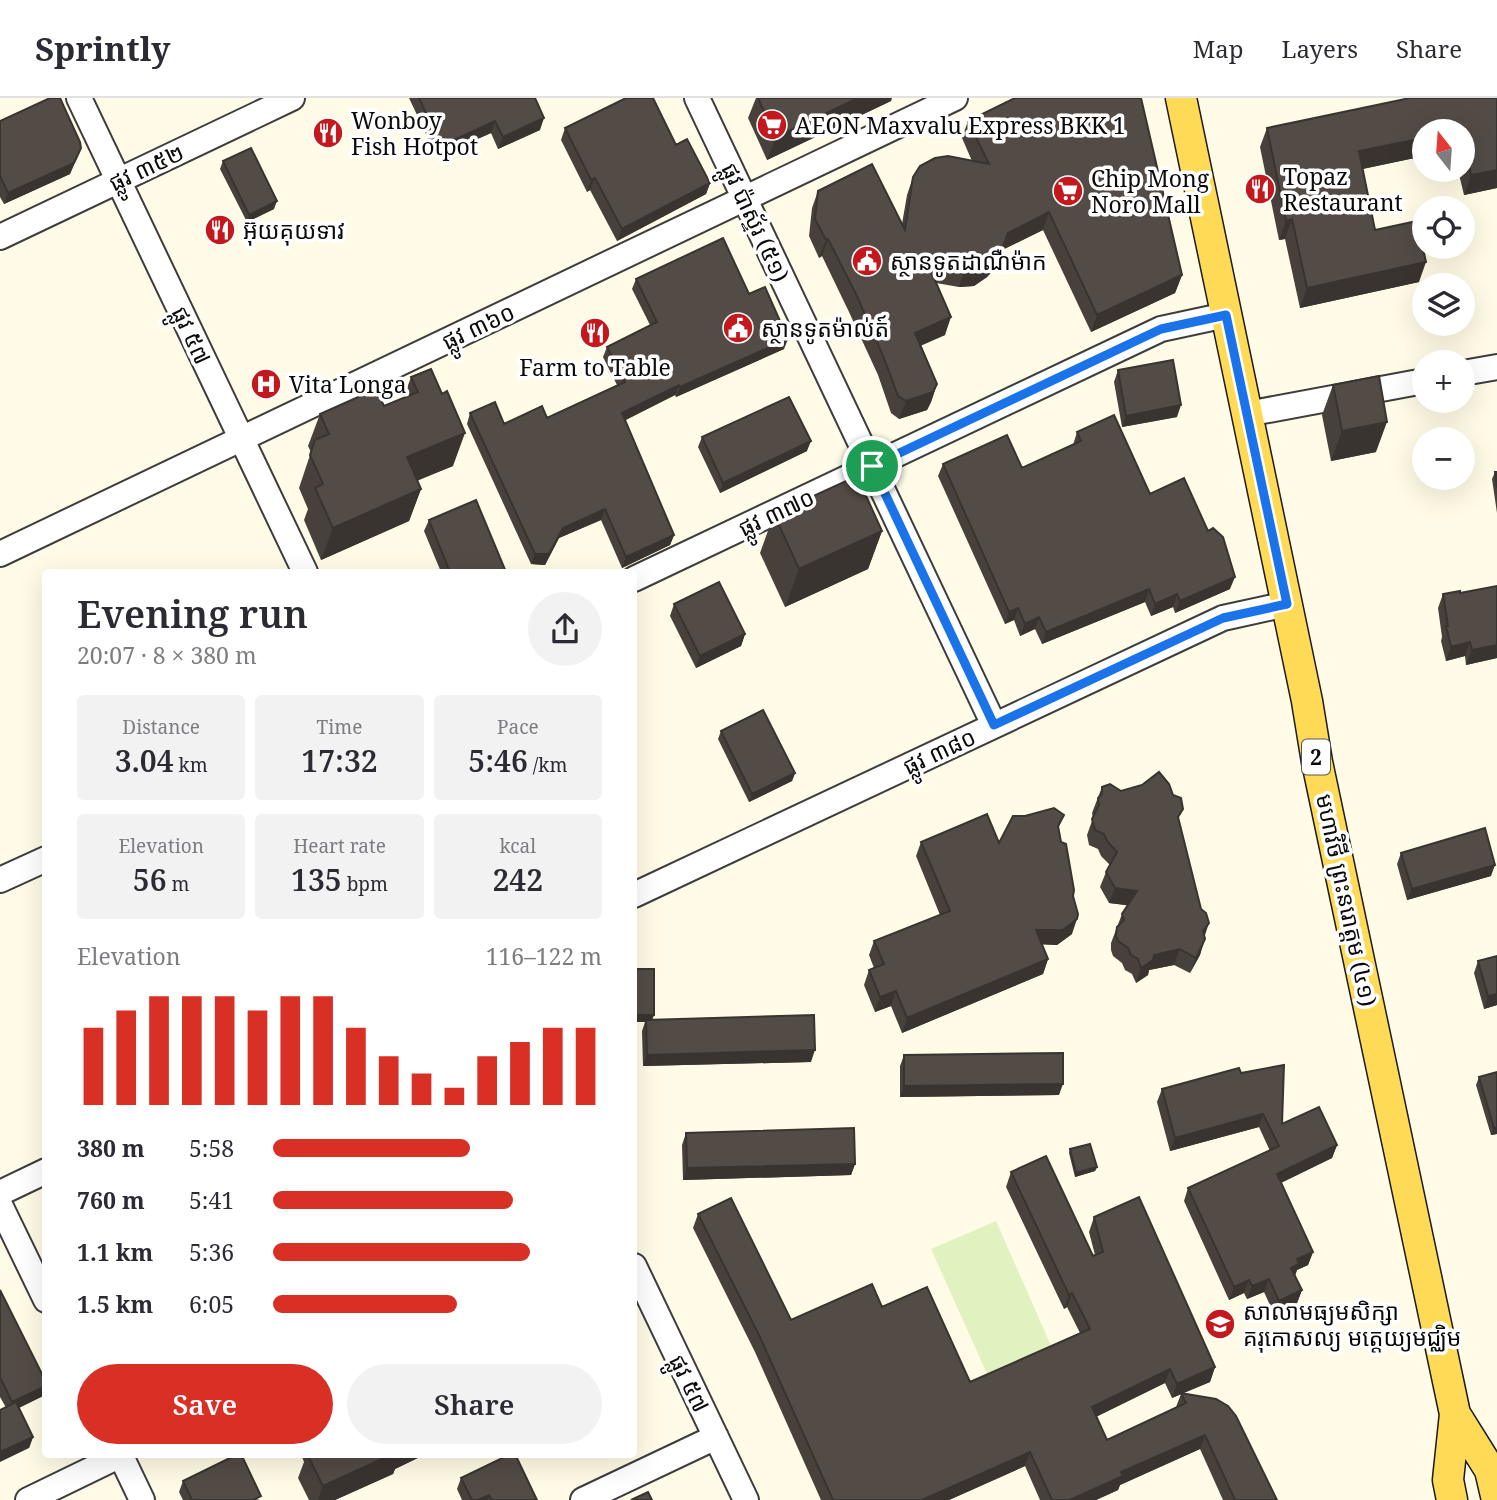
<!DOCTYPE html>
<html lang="en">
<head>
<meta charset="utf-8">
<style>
  :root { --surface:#fff; --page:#f2f2f3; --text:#2b2b33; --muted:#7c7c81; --line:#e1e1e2; --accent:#d93025 }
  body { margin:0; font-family:"Noto Serif","Noto Sans Khmer",serif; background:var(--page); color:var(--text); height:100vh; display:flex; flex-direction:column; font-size:26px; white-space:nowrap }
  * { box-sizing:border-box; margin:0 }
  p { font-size:23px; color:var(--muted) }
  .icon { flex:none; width:38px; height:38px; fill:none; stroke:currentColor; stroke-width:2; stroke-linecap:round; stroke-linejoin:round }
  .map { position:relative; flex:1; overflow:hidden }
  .side { position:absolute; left:42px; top:471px; width:595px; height:889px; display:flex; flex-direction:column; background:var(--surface); border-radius:7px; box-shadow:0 7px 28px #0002 }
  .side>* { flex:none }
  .needle { width:46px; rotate:343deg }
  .fabs { position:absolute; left:1412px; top:21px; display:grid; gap:14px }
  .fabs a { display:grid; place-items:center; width:63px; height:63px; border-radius:50%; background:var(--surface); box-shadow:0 7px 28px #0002; font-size:35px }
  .pin { position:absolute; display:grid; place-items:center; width:60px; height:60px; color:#fff; margin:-30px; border:4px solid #fff; border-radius:50%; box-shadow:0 2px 7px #0007 }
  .round { display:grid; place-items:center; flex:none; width:74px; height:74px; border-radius:37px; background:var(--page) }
  .summary { display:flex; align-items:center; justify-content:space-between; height:119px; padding:0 35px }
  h1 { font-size:38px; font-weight:600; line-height:52px }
  .stats { display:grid; grid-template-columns:repeat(3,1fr); gap:10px; height:119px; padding:7px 35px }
  .stats div { display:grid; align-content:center; border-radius:7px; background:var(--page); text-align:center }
  .stats b { font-size:30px; font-weight:600 }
  .stats small { font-size:19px; font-weight:400 }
  .stats p { font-size:19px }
  .chart { height:196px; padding:14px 35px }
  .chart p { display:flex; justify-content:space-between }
  .chart svg { width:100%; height:126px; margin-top:7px; stroke:var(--accent); stroke-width:6 }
  .button { display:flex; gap:14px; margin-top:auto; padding:14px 35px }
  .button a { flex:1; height:80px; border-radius:42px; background:var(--accent); color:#fff; font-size:28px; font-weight:600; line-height:80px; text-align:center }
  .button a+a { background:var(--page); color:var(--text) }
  ul { padding:0 35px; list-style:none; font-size:23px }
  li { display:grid; grid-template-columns:112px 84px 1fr; align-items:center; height:52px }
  li i { height:18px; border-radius:9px; background:var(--accent) }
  header { display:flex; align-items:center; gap:42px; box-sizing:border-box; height:98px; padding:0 35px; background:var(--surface); border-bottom:2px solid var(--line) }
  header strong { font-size:33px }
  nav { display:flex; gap:38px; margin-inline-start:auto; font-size:24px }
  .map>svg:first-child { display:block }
  .pitch { fill:#e0f2c0 }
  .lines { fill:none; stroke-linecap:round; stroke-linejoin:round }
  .minor-casing { stroke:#3d3d3d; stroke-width:28 }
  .major-casing { stroke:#1b1b1b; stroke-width:33 }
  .minor { stroke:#fff; stroke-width:24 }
  .major { stroke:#ffda56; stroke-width:30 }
  .wall { fill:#47403b; fill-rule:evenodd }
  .shaded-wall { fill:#3a3430 }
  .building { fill:#534b45; stroke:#3a3430; stroke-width:2 }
  .route-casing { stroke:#fff; stroke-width:14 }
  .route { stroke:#1a73e8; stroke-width:9 }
  .labels { text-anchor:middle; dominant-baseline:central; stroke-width:7; stroke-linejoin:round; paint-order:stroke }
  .shield { fill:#fff; stroke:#545454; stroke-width:2 }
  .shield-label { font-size:21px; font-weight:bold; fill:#0a0a0a }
  .poi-label { font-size:23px; fill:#0a0a0a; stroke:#fff; text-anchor:start }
  .street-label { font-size:23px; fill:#0a0a0a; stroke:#fff }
</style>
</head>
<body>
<header>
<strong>Sprintly</strong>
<nav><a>Map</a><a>Layers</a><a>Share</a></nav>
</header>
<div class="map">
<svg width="1497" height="1402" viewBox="0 0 1497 1402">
  <rect width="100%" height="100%" fill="#fffbe6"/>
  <path class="pitch" d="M996,1123L1052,1250L988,1278L931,1151Z"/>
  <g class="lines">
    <g class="minor-casing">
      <path id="minor" d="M79,0L305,474
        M697,0L994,627
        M0,139L292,0
        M1463,275L1497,269
        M1247,316L1424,283
        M0,456L955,0
        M634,481L1161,231L1226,217
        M0,782L46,761
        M634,797L1223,520L1287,506
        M0,1095L46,1073
        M0,1107L46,1202
        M634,1168L746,1402
        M120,1356L142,1402
        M28,1402L123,1356
        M583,1402L716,1339"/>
    </g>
    <g class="major-casing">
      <path id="major" d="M1181,0L1307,603L1317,664L1455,1316L1448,1382L1452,1402
        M1455,1316L1490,1372L1497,1402"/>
    </g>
    <use href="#minor" class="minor"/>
    <use href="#major" class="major"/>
  </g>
  <path class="wall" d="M409,0H535L540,32L498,51L491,35L437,59Z
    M756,0H758L891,3L767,62L748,20Z
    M1497,0V90L1464,97L1458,72H1463V33H1424V58L1363,71L1375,132L1419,184L1300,210L1285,141L1279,142L1260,49L1267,30Z
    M0,23L81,50L70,76L4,106L0,99Z
    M968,23L1182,177L1175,195L1091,234L1043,132L1002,152L996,169L987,179L974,188L959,189L936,185L945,237L921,247L937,286L931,304L927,312L899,321L891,315L878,277L849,214L822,158L819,160L809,138L812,110L818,93L902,126L907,97L913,79L972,63L962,40Z
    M565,30L676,47L710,85L706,96L617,143L590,92L587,94L561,42Z
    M223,63L274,111L247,124L220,71Z
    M636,181L749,196L784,251L676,299L675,297L625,322L674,437L670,447L622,470L601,422L559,440L545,467L531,466L467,326L470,315L504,326L547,320L617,287L603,259L607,249L650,227L632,191Z
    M1118,272L1177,319L1122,329L1114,284Z
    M411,279L453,368L417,382L421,391L409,423L321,462L304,422L308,411L299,390L311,354L308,348L320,316L384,308L403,301Z
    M1333,287L1376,354L1331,363L1322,317Z
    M1077,334L1150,396L1230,491L1175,515L1173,509L1151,518L1145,504L1042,546L1035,531L1020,538L1014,522L1005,526L938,378L943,366L1022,370L1073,347Z
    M702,339L807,353L720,395L698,349Z
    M1495,374H1497V415L1492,381Z
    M774,416L882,433L868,471L785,509L760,455Z
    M429,422L506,474H441L424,433Z
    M1497,488V560L1466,567L1465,558L1446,563L1441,543L1442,539L1438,510L1443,496L1460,495Z
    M674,506L745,536L741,548L696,570L670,518Z
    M721,633L795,675L792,683L749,704L718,641Z
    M1102,689L1121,693L1179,723L1204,839L1200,857L1190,875L1174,867L1149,872L1148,877L1136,885L1132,876L1125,872L1122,865L1113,858L1111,852V845L1122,816L1128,807L1109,805L1100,789L1106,774L1110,767L1101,758L1098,751L1089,747L1087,737L1093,720L1092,715Z
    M1064,717L1058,731L1073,798L1072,836L1057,847L1042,846L1048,861L1043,876L902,935L891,908L875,914L864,887L869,872L874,870L869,857L874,843L940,817L916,758L921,744L999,745Z
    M1401,755L1491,778L1407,802L1397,766Z
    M1478,863L1497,907L1484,911L1474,875Z
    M654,917L652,922L811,964L643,968L642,933L645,924H634Z
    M904,957L1059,997L900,999V968Z
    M1241,975L1282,1026L1337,1047L1332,1060L1281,1085L1313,1154L1308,1167L1297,1172L1295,1178L1302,1192L1297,1205L1274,1216L1264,1194L1247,1201L1244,1195L1229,1202L1184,1103L1188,1090L1270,1053L1259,1029L1170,1053L1157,1004L1162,991Z
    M1479,979L1497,1036L1491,1037L1476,987Z
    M686,1035L855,1066L851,1077L683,1082L682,1047Z
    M1070,1051L1097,1069L1095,1073L1075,1079L1069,1055Z
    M1011,1074L1093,1158L1095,1157L1089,1134L1094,1119L1215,1269L1210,1284L1183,1295L1277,1402H1223L1200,1351L1120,1387L1118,1392L1096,1402H1040L1025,1368L949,1402H821L755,1254L693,1130L698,1116L791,1222L882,1209L970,1284L1080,1235L1067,1209L1064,1211L1006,1089ZM1165,1285L1172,1300L1181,1296L1176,1309L1107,1342L1096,1319Z
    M0,1192L46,1284V1291L43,1298L19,1310L33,1339L29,1350L0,1299Z
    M301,1356H426L395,1371L393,1376L335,1402H309L298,1380L304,1364Z
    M461,1380L537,1402H462L457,1391Z
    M183,1383L260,1402H183L179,1394Z"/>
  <path class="shaded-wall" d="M858,0H892L891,3L767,62L776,39Z
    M544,20L540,32L498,51L503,39Z
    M495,23L491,35L437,59L441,48Z
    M1424,40V58L1352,73L1359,53Z
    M81,50L70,76L4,106L8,95Z
    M1497,72V90L1464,97L1471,77Z
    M595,80L590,92L587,94L591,82Z
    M710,85L706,96L617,143L622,131Z
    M277,103L274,111L247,124L249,117Z
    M1049,114L1043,132L1002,152L1008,135Z
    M1292,121L1285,141L1279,142L1286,123Z
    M828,141L822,158L819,160L826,142Z
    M1002,151L996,169L987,179L974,188L959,189L965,171Z
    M1426,164L1419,184L1300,210L1307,190Z
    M1182,177L1175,195L1091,234L1097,217Z
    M951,219L945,237L909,253L915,235Z
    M788,241L784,251L676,299L680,289Z
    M937,286L931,304L927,312L899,321L906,303Z
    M679,287L675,297L618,326L622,315Z
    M1181,307L1177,319L1122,329L1126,318Z
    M1387,324L1376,354L1331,363L1342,333Z
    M465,335L453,368L395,392L407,359Z
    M811,343L807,353L720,395L723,385Z
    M421,391L409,423L321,462L333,430Z
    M605,411L601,422L559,440L545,467L531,466L535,456L563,430Z
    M882,433L868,471L785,509L799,471Z
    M674,437L670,447L622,470L626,459Z
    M1235,479L1230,491L1175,515L1180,503Z
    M1149,491L1145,504L1042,546L1046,534Z
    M1177,496L1173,509L1151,518L1155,506Z
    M1018,510L1014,522L1005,526L1009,514Z
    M1039,519L1035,531L1020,538L1025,526Z
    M745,536L741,548L696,570L700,558Z
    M1470,544L1465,558L1446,563L1451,549Z
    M1497,547V560L1466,567L1472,552Z
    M795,675L792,683L749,704L752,696Z
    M1495,767L1491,778L1407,802L1412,791Z
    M1115,790L1137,793L1132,808L1109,805Z
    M1077,821L1072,836L1057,847L1030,846L1036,832Z
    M1209,825L1204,840L1203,833Z
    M1205,841L1200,857L1190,875L1196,860Z
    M1180,851L1174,867L1149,872L1148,877L1136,885L1141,870L1154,857Z
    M1048,861L1043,876L902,935L907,920Z
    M896,893L891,908L875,914L880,899Z
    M1497,896V907L1484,911L1488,898Z
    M634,917H654L651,924L646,922L645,924H634Z
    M815,952L811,964L643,968L647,957Z
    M1063,986L1059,997L900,999L904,988Z
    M1263,1016L1259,1029L1170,1053L1175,1040Z
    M1497,1029V1036L1491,1037L1494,1030Z
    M1337,1047L1332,1060L1272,1089L1277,1076Z
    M855,1066L851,1077L683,1082L687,1070Z
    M1097,1069L1095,1073L1075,1079L1076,1075Z
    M1313,1154L1308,1167L1297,1172L1294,1179L1291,1170L1297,1161Z
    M1269,1181L1264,1194L1247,1201L1252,1188Z
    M1249,1182L1244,1195L1229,1202L1234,1189Z
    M1302,1192L1297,1205L1274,1216L1279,1203Z
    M1072,1195L1067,1209L1064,1211L1069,1197Z
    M1215,1269L1210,1284L1172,1300L1177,1286Z
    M1170,1271L1165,1285L1087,1323L1092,1309Z
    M46,1288L43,1298L8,1315L12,1304Z
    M1205,1337L1200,1351L1120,1387L1118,1392L1096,1402H1070L1121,1374Z
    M33,1339L29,1350L0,1364V1354Z
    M1030,1354L1025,1368L949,1402H922Z
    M393,1356H426L395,1371L393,1376L335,1402H318L323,1388Z
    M489,1397L488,1402H478Z"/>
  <path class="building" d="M50,0H60L80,44L81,50L74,65L8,95L0,78V23Z
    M419,0H535L544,20L503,39L495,23L441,48Z
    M626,0H653L676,47L687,41L710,85L622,131L595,80L591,82L565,30Z
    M758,0H858L776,39Z
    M1015,0H1141L1182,177L1097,217L1049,114L1008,135L1002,151L994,162L980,170L965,171L927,164L951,219L915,235L937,286L933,294L906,303L898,298L884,260L856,196L828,141L826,142L815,121L818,93L872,66L905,132L913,79L920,68L935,60L948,58L989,66L968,23Z
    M1410,0H1497V72L1471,77L1463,40V33L1461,32L1456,33H1424V40L1359,53L1375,132L1417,123L1426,164L1307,190L1292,121L1286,123L1267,30Z
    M251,50L277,103L249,117L223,63Z
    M723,140L749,196L765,189L788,241L680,289L679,287L622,315L674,437L626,459L605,411L563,430L549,456H535L470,315L495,304L504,326L542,308L547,320L625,284L607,249L657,224L636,181Z
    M1173,262L1181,307L1126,318L1118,272Z
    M431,271L442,296L447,293L465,335L407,359L421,391L333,430L315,390L323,386L310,357L315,342L329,336L320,316L376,291L384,308L418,294L411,279Z
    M1379,278L1387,324L1342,333L1333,287Z
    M789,299L811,343L723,385L702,339Z
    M1114,317L1150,396L1184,380L1208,433L1213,430L1223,439L1235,479L1180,503L1177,496L1155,506L1149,491L1046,534L1039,519L1025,526L1018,510L1009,514L943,366L1007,337L1022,370L1081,343L1077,334Z
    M1495,374H1497V390Z
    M857,378L882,433L799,471L774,416Z
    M476,402L506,474H450L429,422Z
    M719,484L745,536L700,558L674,506Z
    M1497,488V547L1472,552L1470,544L1451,549L1446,528H1448L1443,496L1460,493V495Z
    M763,612L795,675L752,696L721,633Z
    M1159,674L1169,686L1173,697L1181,700L1183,711L1178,719L1201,811L1206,815L1209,825L1203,833L1205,841L1196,860L1180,851L1154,857L1153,862L1141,870L1138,861L1131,857L1128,850L1118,843L1116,837L1117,829L1124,822L1122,816L1137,793L1115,790L1106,774L1117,754L1107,743L1104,736L1095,732L1092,721L1099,707L1098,700L1102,696V689L1110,686L1121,693L1142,687Z
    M1054,710L1064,717L1058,728L1061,744L1066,746L1074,792L1073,798L1078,816L1077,821L1063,832H1036L1048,861L907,920L896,893L880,899L869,872L884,866L874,843L950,813L921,744L987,716L999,745L1013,718H1025Z
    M1485,730L1495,767L1412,791L1401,755Z
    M1497,858V896L1488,898L1478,863Z
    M634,871H654V917H634Z
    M814,917L815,952L647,957L646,922Z
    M1063,955V986L904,988V957Z
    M1284,967L1282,1026L1319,1009L1337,1047L1277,1076L1313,1154L1297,1161L1299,1166L1291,1170L1302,1192L1279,1203L1269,1181L1252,1188L1249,1182L1234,1189L1188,1090L1279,1048L1263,1016L1175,1040L1162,991L1239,970L1241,975Z
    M1497,974V1029L1494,1030L1479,979Z
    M854,1030L855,1066L687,1070L686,1035Z
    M1090,1046L1097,1069L1076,1075L1070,1051Z
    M1046,1058L1093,1158L1103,1154L1094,1119L1139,1099L1215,1269L1177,1286L1170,1271L1092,1309L1107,1342L1186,1305L1181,1295L1216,1301L1228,1308L1236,1318L1277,1402H1235L1205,1337L1121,1374L1123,1378L1070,1402H1052L1030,1354L922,1402H833L760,1239L698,1116L731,1100L791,1222L872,1186L882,1209L927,1189L970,1284L1090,1231L1072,1195L1069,1197L1011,1074Z
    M0,1192L46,1284V1288L12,1304L0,1279Z
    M16,1304L33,1339L0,1354V1312Z
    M238,1356H241L261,1398L253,1402H192L183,1383Z
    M307,1356H393L323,1388Z
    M511,1356H515L537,1402H492L489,1397L478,1402H472L461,1380Z
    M648,1394L652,1402H631Z"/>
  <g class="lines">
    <g class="route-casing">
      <path id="route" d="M1226,217L1287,506L1223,520L994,627L872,368L1161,231Z"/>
    </g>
    <use href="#route" class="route"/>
  </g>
  <defs>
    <g id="supermarket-disc" transform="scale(1.575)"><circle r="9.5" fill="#c3181d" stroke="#fff"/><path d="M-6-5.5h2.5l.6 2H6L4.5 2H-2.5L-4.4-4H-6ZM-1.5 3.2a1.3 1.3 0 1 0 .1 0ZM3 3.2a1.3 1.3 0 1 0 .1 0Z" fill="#fff"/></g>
    <g id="restaurant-disc" transform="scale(1.575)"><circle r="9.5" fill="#c3181d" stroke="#fff"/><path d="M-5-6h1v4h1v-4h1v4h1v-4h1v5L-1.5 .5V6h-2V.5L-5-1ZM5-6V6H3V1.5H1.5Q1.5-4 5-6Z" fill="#fff"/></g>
    <g id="civic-disc" transform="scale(1.575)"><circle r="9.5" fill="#c3181d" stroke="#fff"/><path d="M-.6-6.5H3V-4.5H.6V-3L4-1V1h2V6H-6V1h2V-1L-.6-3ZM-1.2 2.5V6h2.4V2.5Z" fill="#fff"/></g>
    <g id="hospital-disc" transform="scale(1.575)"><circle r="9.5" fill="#c3181d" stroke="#fff"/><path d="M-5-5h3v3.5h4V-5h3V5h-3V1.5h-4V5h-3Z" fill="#fff"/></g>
    <g id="school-disc" transform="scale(1.575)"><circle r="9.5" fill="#c3181d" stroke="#fff"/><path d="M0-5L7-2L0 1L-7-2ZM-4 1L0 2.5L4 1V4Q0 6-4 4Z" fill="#fff"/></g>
  </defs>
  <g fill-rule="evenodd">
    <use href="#supermarket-disc" x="772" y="27"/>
    <use href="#restaurant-disc" x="328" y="35"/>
    <use href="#restaurant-disc" x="1260" y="91"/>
    <use href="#supermarket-disc" x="1068" y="93"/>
    <use href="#restaurant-disc" x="220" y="132"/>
    <use href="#civic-disc" x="867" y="163"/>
    <use href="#civic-disc" x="738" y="230"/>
    <use href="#restaurant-disc" x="595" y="235"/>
    <use href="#hospital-disc" x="266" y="286"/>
    <use href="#school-disc" x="1220" y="1226"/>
  </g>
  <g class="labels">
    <rect class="shield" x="1302" y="641.5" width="28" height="35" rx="5"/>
    <g class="shield-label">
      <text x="1316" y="659">2</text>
    </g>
    <g class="poi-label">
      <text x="351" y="22">Wonboy<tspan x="351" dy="26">Fish Hotpot</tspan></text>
      <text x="795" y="27">AEON Maxvalu Express BKK 1</text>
      <text x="1283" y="78">Topaz<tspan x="1283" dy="26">Restaurant</tspan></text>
      <text x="1091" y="80">Chip Mong<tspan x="1091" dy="26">Noro Mall</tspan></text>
      <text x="243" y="132">អ៊ុយគុយទាវ</text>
      <text x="890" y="163">ស្ថានទូតដាណឺម៉ាក</text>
      <text x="761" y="230">ស្ថានទូតម៉ាល់ត៍</text>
      <text x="595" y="269" text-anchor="middle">Farm to Table</text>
      <text x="289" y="286">Vita Longa</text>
      <text x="1243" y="1213">សាលាមធ្យមសិក្សា<tspan x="1243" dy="26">គរុកោសល្យ មត្តេយ្យមជ្ឈិម</tspan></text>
    </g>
    <g class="street-label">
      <text transform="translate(146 69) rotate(-25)">ផ្លូវ ៣៥២</text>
      <text transform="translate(756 124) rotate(65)">ផ្លូវ ប៉ាស្ទ័រ (៥១)</text>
      <text transform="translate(478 228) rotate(-25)">ផ្លូវ ៣៦០</text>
      <text transform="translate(192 237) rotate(65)">ផ្លូវ ៥៧</text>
      <text transform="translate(776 414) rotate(-25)">ផ្លូវ ៣៧០</text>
      <text transform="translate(939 653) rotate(-25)">ផ្លូវ ៣៨០</text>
      <text transform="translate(1347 802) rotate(78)">មហាវិថី ព្រះនរោត្តម (៤១)</text>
      <text transform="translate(690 1285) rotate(64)">ផ្លូវ ៥៧</text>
    </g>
  </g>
</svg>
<div class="fabs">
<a><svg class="needle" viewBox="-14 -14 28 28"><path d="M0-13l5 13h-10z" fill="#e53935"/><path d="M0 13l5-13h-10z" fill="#7c7c81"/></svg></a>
<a><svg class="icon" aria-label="locate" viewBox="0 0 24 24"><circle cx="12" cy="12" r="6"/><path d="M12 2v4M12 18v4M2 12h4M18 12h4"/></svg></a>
<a><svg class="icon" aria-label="layers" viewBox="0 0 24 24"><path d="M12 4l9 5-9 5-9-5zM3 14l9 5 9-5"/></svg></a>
<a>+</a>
<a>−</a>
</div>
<div class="pin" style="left:872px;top:368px;background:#1e9e55"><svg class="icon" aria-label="arrive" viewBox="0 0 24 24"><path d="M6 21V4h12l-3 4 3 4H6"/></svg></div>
<section class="side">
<div class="summary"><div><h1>Evening run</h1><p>20:07 · 8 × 380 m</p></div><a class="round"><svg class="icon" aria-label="share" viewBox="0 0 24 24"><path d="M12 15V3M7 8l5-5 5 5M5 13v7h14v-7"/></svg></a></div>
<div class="stats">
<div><p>Distance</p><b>3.04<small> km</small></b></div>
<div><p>Time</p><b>17:32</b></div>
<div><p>Pace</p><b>5:46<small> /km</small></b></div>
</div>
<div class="stats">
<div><p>Elevation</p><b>56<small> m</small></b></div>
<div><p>Heart rate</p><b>135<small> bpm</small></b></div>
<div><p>kcal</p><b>242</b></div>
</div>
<div class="chart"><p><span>Elevation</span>116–122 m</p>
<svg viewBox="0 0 160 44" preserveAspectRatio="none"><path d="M5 44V17M15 44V11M25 44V6M35 44V6M45 44V6M55 44V11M65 44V6M75 44V6M85 44V17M95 44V27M105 44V33M115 44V38M125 44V27M135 44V22M145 44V17M155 44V17"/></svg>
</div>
<ul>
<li><b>380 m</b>5:58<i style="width:60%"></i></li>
<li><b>760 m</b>5:41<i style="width:73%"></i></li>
<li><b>1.1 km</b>5:36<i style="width:78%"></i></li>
<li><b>1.5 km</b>6:05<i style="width:56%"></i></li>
</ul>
<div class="button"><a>Save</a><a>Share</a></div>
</section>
</div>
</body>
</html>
